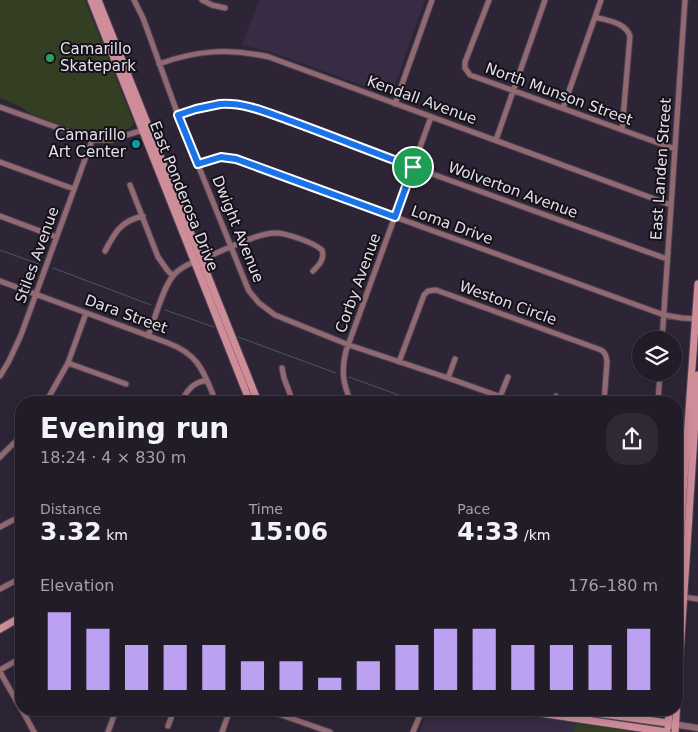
<!DOCTYPE html>
<html lang="en">
<head>
<meta charset="utf-8">
<style>
  :root { --surface:#221c28; --page:#2e2934; --text:#f1f3f6; --muted:#a2a1a8; --line:#3f3a45; --accent:#bca0f2 }
  body { margin:0; font-family:"DejaVu Sans",sans-serif; background:var(--page); color:var(--text); height:100vh; display:flex; flex-direction:column; font-size:19px; white-space:nowrap }
  * { box-sizing:border-box; margin:0 }
  p { font-size:16px; color:var(--muted) }
  .icon { flex:none; width:28px; height:28px; fill:none; stroke:currentColor; stroke-width:2; stroke-linecap:round; stroke-linejoin:round }
  .map { position:relative; flex:1; overflow:hidden }
  .side { position:absolute; left:15px; top:396px; width:668px; height:320px; display:flex; flex-direction:column; background:var(--surface); border-radius:20px; box-shadow:0 2px 12px #0003,0 0 0 1px var(--line) }
  .side>* { flex:none }
  .controls { position:absolute; left:632px; top:331px; display:grid; gap:10px }
  .controls a { display:grid; place-items:center; width:50px; height:50px; border-radius:50%; background:var(--surface); box-shadow:0 2px 12px #0003,0 0 0 1px var(--line); font-size:25px }
  .pin { position:absolute; display:grid; place-items:center; width:42px; height:42px; color:#fff; margin:-21px; border:2px solid #fff; border-radius:50%; box-shadow:0 1px 5px #0007 }
  .round { display:grid; place-items:center; flex:none; width:52px; height:52px; border-radius:20px; background:var(--page) }
  .summary { display:flex; align-items:center; justify-content:space-between; height:85px; padding:0 25px }
  h1 { font-size:28px; font-weight:600; line-height:38px }
  .metrics { display:grid; grid-template-columns:repeat(3,1fr); gap:8px; height:85px; padding:5px 25px }
  .metrics div { display:grid; align-content:center }
  .metrics b { font-size:25px; font-weight:600 }
  .metrics small { font-size:14px; font-weight:400 }
  .metrics p { font-size:14px }
  .chart { height:140px; padding:10px 25px }
  .chart p { display:flex; justify-content:space-between }
  .chart svg { width:100%; height:90px; margin-top:5px; stroke:var(--accent); stroke-width:6 }
  .map>svg:first-child { display:block }
  .built { fill:#372c43 }
  .green { fill:#333e22 }
  .lines { fill:none; stroke-linecap:round; stroke-linejoin:round }
  .stream { stroke:#445765; stroke-width:1 }
  .minor-casing { stroke:#4a4353; stroke-width:7 }
  .tertiary-casing { stroke:#4a4353; stroke-width:8 }
  .secondary-casing { stroke:#4a4353; stroke-width:9 }
  .minor { stroke:#926971; stroke-width:5 }
  .tertiary { stroke:#926971; stroke-width:6 }
  .secondary { stroke:#ce8d99; stroke-width:7 }
  .route-casing { stroke:#fff; stroke-width:10 }
  .route { stroke:#1a73e8; stroke-width:6 }
  .leisure-dot { fill:#2e9e5b; stroke:#141018; stroke-width:2 }
  .culture-dot { fill:#0f9aa8; stroke:#141018; stroke-width:2 }
  .labels { text-anchor:middle; dominant-baseline:central; stroke-width:4; stroke-linejoin:round; paint-order:stroke }
  .poi-label { font-size:15px; fill:#e4dfea; stroke:#141018; text-anchor:start }
  .street-label { font-size:15px; fill:#e4dfea; stroke:#141018 }
</style>
</head>
<body>
<div class="map">
<svg width="698" height="732" viewBox="0 0 698 732">
  <rect width="100%" height="100%" fill="#2d2536"/>
  <path class="built" d="M259,0H425L392,93L389,95L268,51L242,45Z
    M428,710H494L517,715L576,723L573,732H420Z"/>
  <path class="green" d="M0,0H85L134,123C117,148 53,123 31,114C25,111 21,106 15,104C10,101 5,100 0,98Z
    M576,723L635,732H573Z"/>
  <g class="lines">
    <path class="stream" d="M0,250L39,264
      M53,268L151,305
      M165,310L214,327
      M238,337L336,373
      M349,377L418,402
      M676,497H678"/>
    <g class="minor-casing">
      <path id="minor" d="M134,0L143,18L178,115L246,284L249,291L259,303L275,315L349,345L448,378L515,402
        M202,0L212,5L225,8
        M489,0L465,62V68L470,75L675,149
        M595,17C608,21 625,22 630,36L622,130
        M159,64C197,50 229,48 269,57L671,205
        M395,104L432,0
        M0,107L92,140H111L143,130
        M563,108L601,0
        M178,115L196,109L220,104H233L246,106L305,126L413,167L667,259
        M496,140L545,0
        M0,162L74,189
        M198,164L221,157L236,159L664,315L682,318L698,319
        M130,185L158,257L168,271L173,276
        M0,216L56,237
        M105,251C115,232 121,221 143,216
        M0,281L168,343C200,355 204,373 216,402
        M148,336C154,322 163,287 173,276C175,273 179,270 182,268C190,263 200,259 210,256C226,249 258,233 275,233C286,233 313,242 322,250C325,259 319,265 313,271
        M662,340L685,0
        M399,362L424,295L428,291L436,290L601,350C606,353 606,356 607,362L604,402
        M68,363L126,384
        M282,368L284,378L293,402
        M0,376L9,361L21,335L92,140
        M448,378L455,359
        M500,397L508,377
        M46,402L68,363L86,313
        M181,402C186,392 195,380 207,381
        M351,402C343,384 341,370 346,351L431,117
        M554,402L556,396
        M658,402L660,372
        M0,457L21,436
        M0,527L13,520
        M0,589L21,578
        M683,597L698,599
        M0,670L21,658
        M0,672L21,709
        M22,710L34,732
        M267,710L330,732
        M168,726L174,710
        M108,732L116,710
        M222,732L230,710
        M413,732L422,710"/>
    </g>
    <g class="tertiary-casing">
      <path id="tertiary" d="M672,724L698,728"/>
    </g>
    <g class="secondary-casing">
      <path id="secondary" d="M91,0L250,402
        M98,0L258,402
        M676,609L683,494L698,284
        M0,629L21,617
        M524,710L546,714L667,732
        M573,710L668,723
        M668,727L669,710
        M675,732L698,375"/>
    </g>
    <use href="#minor" class="minor"/>
    <use href="#tertiary" class="tertiary"/>
    <use href="#secondary" class="secondary"/>
  </g>
  <g class="lines">
    <g class="route-casing">
      <path id="route" d="M220,104C244,102 268,113 291,121C332,136 372,152 413,167L395,217L236,159L221,157L198,164L178,115L196,109Z"/>
    </g>
    <use href="#route" class="route"/>
  </g>
  <circle class="leisure-dot" cx="50" cy="58" r="5"/>
  <circle class="culture-dot" cx="136" cy="144" r="5"/>
  <g class="labels">
    <g class="poi-label">
      <text x="60" y="49">Camarillo<tspan x="60" dy="17">Skatepark</tspan></text>
      <text x="126" y="135" text-anchor="end">Camarillo<tspan x="126" dy="17">Art Center</tspan></text>
    </g>
    <g class="street-label">
      <text transform="translate(559 94) rotate(20)">North Munson Street</text>
      <text transform="translate(422 100) rotate(20)">Kendall Avenue</text>
      <text transform="translate(661 169) rotate(-86)">East Landen Street</text>
      <text transform="translate(513 190) rotate(20)">Wolverton Avenue</text>
      <text transform="translate(184 196) rotate(68)">East Ponderosa Drive</text>
      <text transform="translate(452 225) rotate(20)">Loma Drive</text>
      <text transform="translate(238 229) rotate(68)">Dwight Avenue</text>
      <text transform="translate(37 255) rotate(-70)">Stiles Avenue</text>
      <text transform="translate(358 283) rotate(-70)">Corby Avenue</text>
      <text transform="translate(508 303) rotate(20)">Weston Circle</text>
      <text transform="translate(126 314) rotate(20)">Dara Street</text>
    </g>
  </g>
</svg>
<div class="controls">
<a><svg class="icon" aria-label="layers" viewBox="0 0 24 24"><path d="M12 4l9 5-9 5-9-5zM3 14l9 5 9-5"/></svg></a>
</div>
<div class="pin" style="left:413px;top:167px;background:#1e9e55"><svg class="icon" aria-label="arrive" viewBox="0 0 24 24"><path d="M6 21V4h12l-3 4 3 4H6"/></svg></div>
<section class="side">
<div class="summary"><div><h1>Evening run</h1><p>18:24 · 4 × 830 m</p></div><a class="round"><svg class="icon" aria-label="share" viewBox="0 0 24 24"><path d="M12 15V3M7 8l5-5 5 5M5 13v7h14v-7"/></svg></a></div>
<div class="metrics">
<div><p>Distance</p><b>3.32<small> km</small></b></div>
<div><p>Time</p><b>15:06</b></div>
<div><p>Pace</p><b>4:33<small> /km</small></b></div>
</div>
<div class="chart"><p><span>Elevation</span>176–180 m</p>
<svg viewBox="0 0 160 44" preserveAspectRatio="none"><path d="M5 44V6M15 44V14M25 44V22M35 44V22M45 44V22M55 44V30M65 44V30M75 44V38M85 44V30M95 44V22M105 44V14M115 44V14M125 44V22M135 44V22M145 44V22M155 44V14"/></svg>
</div>
</section>
</div>
</body>
</html>
